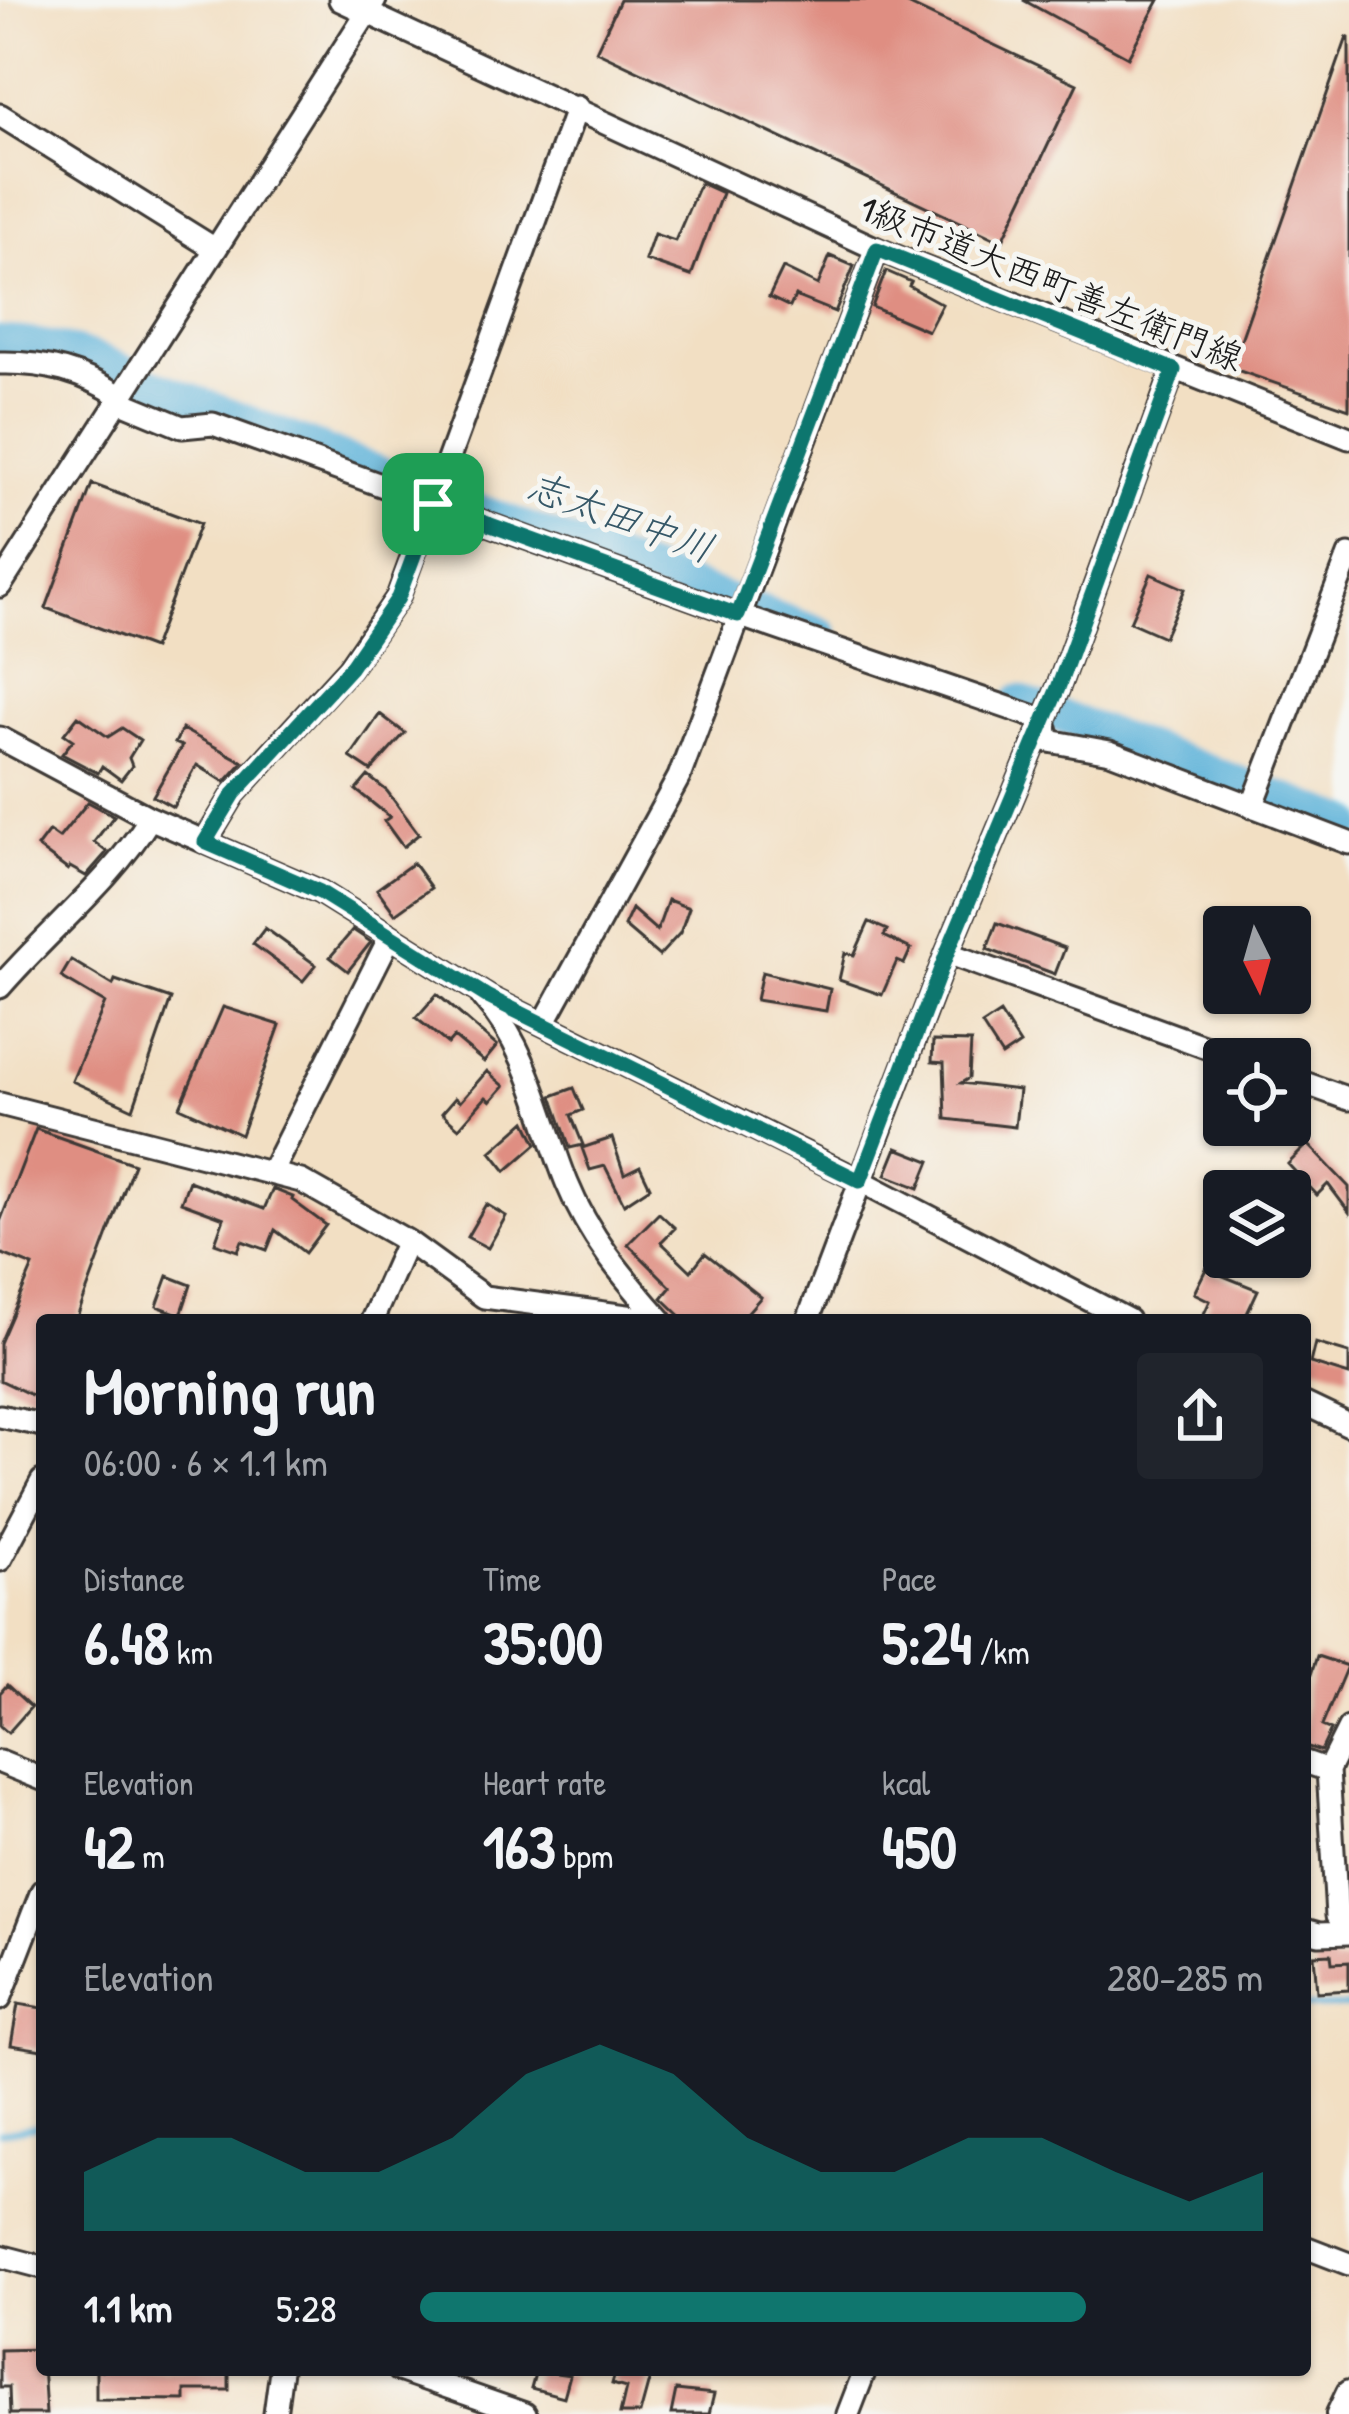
<!DOCTYPE html>
<html lang="en">
<head>
<meta charset="utf-8">
<style>
  :root { --surface:#171b24; --page:#20242c; --text:#f1f3f6; --muted:#9ea1a6; --accent:#0f766e }
  body { margin:0; font-family:"Patrick Hand","Klee One",sans-serif; background:var(--page); color:var(--text); height:100vh; display:flex; flex-direction:column; font-size:45px; white-space:nowrap }
  * { box-sizing:border-box; margin:0 }
  p { font-size:39px; color:var(--muted) }
  .icon { flex:none; width:66px; height:66px; fill:none; stroke:currentColor; stroke-width:2; stroke-linecap:round; stroke-linejoin:round }
  .map { position:relative; flex:1; overflow:hidden }
  .side { position:absolute; left:36px; top:1314px; width:1275px; height:1062px; display:flex; flex-direction:column; background:var(--surface); border-radius:12px; box-shadow:0 3px 9px #0004 }
  .side>* { flex:none }
  .needle { width:78px; rotate:175deg }
  .buttons { position:absolute; left:1203px; top:906px; display:grid; gap:24px }
  .buttons a { display:grid; place-items:center; width:108px; height:108px; border-radius:12px; background:var(--surface); box-shadow:0 3px 9px #0004; font-size:60px }
  .pin { position:absolute; display:grid; place-items:center; width:102px; height:102px; color:#fff; margin:-51px; border-radius:24px; box-shadow:0 6px 18px #0006 }
  .round { display:grid; place-items:center; flex:none; width:126px; height:126px; border-radius:12px; background:var(--page) }
  .headline { display:flex; align-items:center; justify-content:space-between; height:204px; padding:0 48px }
  h1 { font-size:66px; font-weight:700; line-height:90px }
  .metrics { display:grid; grid-template-columns:repeat(3,1fr); gap:18px; height:204px; padding:12px 48px }
  .metrics div { display:grid; align-content:center }
  .metrics b { font-size:60px; font-weight:700 }
  .metrics small { font-size:33px; font-weight:400 }
  .metrics p { font-size:33px }
  .chart { height:336px; padding:24px 48px }
  .chart p { display:flex; justify-content:space-between }
  .chart svg { width:100%; height:216px; margin-top:12px; fill:var(--accent); opacity:.7 }
  ul { padding:0 48px; list-style:none; font-size:39px }
  li { display:grid; grid-template-columns:192px 144px 1fr; align-items:center; height:90px }
  li i { height:30px; border-radius:15px; background:var(--accent) }
  .map>svg:first-child { display:block }
  .lines { fill:none; stroke-linecap:round; stroke-linejoin:round }
  .stream { stroke:#5db2d9; stroke-width:6 }
  .river { stroke:#5db2d9; stroke-width:33 }
  .building { fill:#df8e82 }
  .minor-casing { stroke:#3c3935; stroke-width:27 }
  .major-casing { stroke:#3c3935; stroke-width:30 }
  .minor { stroke:#fff; stroke-width:21 }
  .major { stroke:#fff; stroke-width:24 }
  .route-casing { stroke:#fff; stroke-width:24 }
  .route { stroke:#0f766e; stroke-width:15 }
  .labels { text-anchor:middle; dominant-baseline:central; stroke-width:10; stroke-linejoin:round; paint-order:stroke }
  .street-label { font-size:36px; fill:#1c1c1c; stroke:#f6f6f2 }
  .water-label { font-size:39px; font-style:italic; fill:#365868; stroke:#f6f6f2 }
</style>
</head>
<body>
<div class="map">
<svg width="1349" height="2414" viewBox="0 0 1349 2414">
  <rect width="100%" height="100%" fill="#f6f6f2"/>
  <filter id="ink" filterUnits="userSpaceOnUse"><feTurbulence type="fractalNoise" baseFrequency=".00833" numOctaves="2"/><feDisplacementMap in="SourceGraphic" scale="24" xChannelSelector="R" yChannelSelector="G"/><feConvolveMatrix kernelMatrix="1 2 1 2 8 2 1 2 1" color-interpolation-filters="sRGB"/></filter>
  <filter id="wash" filterUnits="userSpaceOnUse"><feTurbulence type="fractalNoise" baseFrequency=".004" numOctaves="4" result="noise"/><feDisplacementMap in="SourceGraphic" scale="48" xChannelSelector="R" yChannelSelector="G"/><feGaussianBlur stdDeviation="2.7" result="paint"/><feColorMatrix in="noise" values="0 0 0 0 0 0 0 0 0 0 0 0 0 0 0 0 0 1.4 0 .05"/><feComposite in="paint" operator="in"/></filter>
  <g filter="url(#wash)">
    <rect width="100%" height="100%" fill="#f2dfc3"/>
    <g class="lines">
      <path class="stream" d="M1305,2007H1349
        M0,2132L42,2125"/>
      <path class="river" d="M0,342C56,344 101,357 150,384L453,501L822,634
        M1019,701L1349,823"/>
    </g>
    <g id="blocks">
      <path class="building" d="M620,0H899L1077,84L1002,242L596,51Z
        M1023,0H1159L1128,57Z
        M1347,37L1349,38V409L1231,368Z
        M700,183L722,193L691,276L645,260L654,234L675,241Z
        M830,256L854,266L835,312L795,296L790,307L769,297L783,268L818,285Z
        M886,271L911,282L909,286L942,304L928,331L872,307Z
        M92,484L200,524L153,648L46,608Z
        M1151,574L1185,589L1164,637L1130,622Z
        M380,714L405,733L371,771L350,757Z
        M78,716L108,737L122,728L140,740L129,758L132,766L121,780L102,766L98,773L62,754L73,740L64,734Z
        M182,729L243,762L225,782L197,765L173,807L153,796L182,746L175,743Z
        M368,776L387,791L419,834L403,847L384,821L390,817L356,790Z
        M88,802L114,816L94,842L107,852L86,876L70,867L68,870L37,847L49,831L59,838Z
        M413,863L431,888L395,914L377,889Z
        M668,900L689,908L680,933L659,956L624,926L632,909L657,931Z
        M869,922L887,930L884,936L911,949L904,964L897,961L882,995L839,980L845,953L854,955Z
        M997,923L1065,948L1055,974L987,949Z
        M265,928L316,965L303,981L253,944Z
        M353,930L371,942L348,971L330,957Z
        M71,960L113,985L115,980L171,999L133,1109L72,1081L105,1003L61,977Z
        M762,972L830,989L826,1011L756,1000Z
        M437,994L497,1046L484,1062L454,1037L448,1044L416,1018Z
        M223,1007L280,1025L241,1135L180,1107Z
        M1000,1013L1020,1044L1002,1056L982,1025Z
        M933,1041L971,1042L969,1078L961,1083L1019,1090L1015,1127L946,1119L944,1063L932,1062Z
        M487,1071L504,1086L491,1101L486,1097L459,1128L442,1113L455,1098L460,1102Z
        M574,1088L583,1110L571,1115L583,1145L570,1148L552,1096Z
        M526,1121L537,1144L506,1171L491,1152Z
        M36,1129L134,1164L76,1320H42V1400L0,1380V1343L33,1266L0,1253V1222Z
        M612,1138L624,1174L640,1166L650,1187L624,1204L605,1166L590,1170L582,1148Z
        M1308,1144L1349,1187V1212L1328,1184L1317,1195L1288,1164Z
        M897,1148L930,1161L919,1188L886,1175Z
        M189,1181L264,1209L273,1189L293,1197L292,1200L326,1225L305,1253L275,1230L267,1250L242,1241L238,1251L215,1243L224,1218L181,1202Z
        M486,1204L506,1216L488,1248L467,1237Z
        M659,1213L675,1228L661,1242L691,1271L705,1253L761,1297L741,1320H685L662,1298L671,1287L628,1244Z
        M1206,1269L1258,1290L1244,1320H1201L1210,1301L1194,1293Z
        M168,1276L191,1285L181,1315L157,1306Z
        M1315,1343L1349,1353V1375L1310,1363Z
        M1317,1656L1347,1666L1322,1726L1331,1730L1321,1751L1305,1746V1693Z
        M7,1685L31,1707L8,1733L0,1726V1693Z
        M1331,1954L1332,1963L1349,1962V1990L1317,1992L1314,1955Z
        M18,2004L42,2008V2050L11,2045Z
        M42,2349L46,2414H10L9,2387H0V2350Z
        M96,2370H229V2390H185V2400L96,2399Z
        M536,2370L570,2375L564,2397L531,2388Z
        M616,2370H652L640,2414H620L626,2388L612,2384Z
        M676,2390L714,2394L709,2414H671Z"/>
    </g>
  </g>
  <g filter="url(#ink)">
    <use href="#blocks" fill-opacity="0" stroke="#3c3935" stroke-width="3"/>
    <g class="lines">
      <g class="minor-casing">
        <path id="minor" d="M340,0L877,249L1349,438
          M0,115L215,249
          M0,363C46,362 83,372 122,397
          M119,401L182,427L213,424L738,615L1044,720L1049,741L1110,752L1349,843
          M0,586L375,0
          M0,738L150,818L320,892L488,997L861,1181L1128,1320
          M1252,807L1349,555
          M205,842L234,794L349,668L398,597L577,107
          M947,953L1239,1059
          M0,987C49,930 111,882 150,818
          M483,998C530,1050 541,1119 567,1183C589,1237 623,1277 661,1320
          M544,1023L679,777L877,249
          M1290,1078L1349,1099
          M0,1104L301,1181L407,1241L484,1297L657,1320
          M271,1173L390,937
          M372,1320L407,1241
          M808,1320L947,953L1058,688L1174,369
          M1305,1404L1349,1425
          M0,1416L42,1425
          M0,1560L42,1481
          M0,1762L42,1779
          M1305,1762L1328,1770
          M1305,1930L1319,1934L1349,1933
          M1348,1932L1337,1916L1328,1770L1349,1728
          M0,1999L42,1891
          M1305,2247L1349,2264
          M0,2256L42,2267
          M399,2370L525,2414
          M275,2414L281,2370
          M848,2414L865,2370"/>
      </g>
      <g class="major-casing">
        <path id="major" d="M1339,2414L1349,2393"/>
      </g>
      <use href="#minor" class="minor"/>
      <use href="#major" class="major"/>
    </g>
  </g>
  <g class="lines" filter="url(#ink)">
    <g class="route-casing">
      <path id="route" d="M877,249L1174,370L1058,688L947,953L860,1181L488,997L320,892L205,842L234,794L350,668L398,598L433,504L738,615Z"/>
    </g>
    <use href="#route" class="route"/>
  </g>
  <g class="labels">
    <g class="street-label">
      <text transform="translate(1052 282) rotate(22)">1級市道大西町善左衛門線</text>
    </g>
    <g class="water-label">
      <text transform="translate(621 516) rotate(20)">志太田中川</text>
    </g>
  </g>
</svg>
<div class="buttons">
<a><svg class="needle" viewBox="-14 -14 28 28"><path d="M0-13l5 13h-10z" fill="#e53935"/><path d="M0 13l5-13h-10z" fill="#9ea1a6"/></svg></a>
<a><svg class="icon" aria-label="locate" viewBox="0 0 24 24"><circle cx="12" cy="12" r="6"/><path d="M12 2v4M12 18v4M2 12h4M18 12h4"/></svg></a>
<a><svg class="icon" aria-label="layers" viewBox="0 0 24 24"><path d="M12 4l9 5-9 5-9-5zM3 14l9 5 9-5"/></svg></a>
</div>
<div class="pin" style="left:433px;top:504px;background:#1e9e55"><svg class="icon" aria-label="arrive" viewBox="0 0 24 24"><path d="M6 21V4h12l-3 4 3 4H6"/></svg></div>
<section class="side">
<div class="headline"><div><h1>Morning run</h1><p>06:00 · 6 × 1.1 km</p></div><a class="round"><svg class="icon" aria-label="share" viewBox="0 0 24 24"><path d="M12 15V3M7 8l5-5 5 5M5 13v7h14v-7"/></svg></a></div>
<div class="metrics">
<div><p>Distance</p><b>6.48<small> km</small></b></div>
<div><p>Time</p><b>35:00</b></div>
<div><p>Pace</p><b>5:24<small> /km</small></b></div>
</div>
<div class="metrics">
<div><p>Elevation</p><b>42<small> m</small></b></div>
<div><p>Heart rate</p><b>163<small> bpm</small></b></div>
<div><p>kcal</p><b>450</b></div>
</div>
<div class="chart"><p><span>Elevation</span>280–285 m</p>
<svg viewBox="0 0 160 44" preserveAspectRatio="none"><path d="M0 44V32L10 25L20 25L30 32L40 32L50 25L60 12L70 6L80 12L90 25L100 32L110 32L120 25L130 25L140 32L150 38L160 32V44z"/></svg>
</div>
<ul>
<li><b>1.1 km</b>5:28<i style="width:79%"></i></li>
</ul>
</section>
</div>
</body>
</html>
